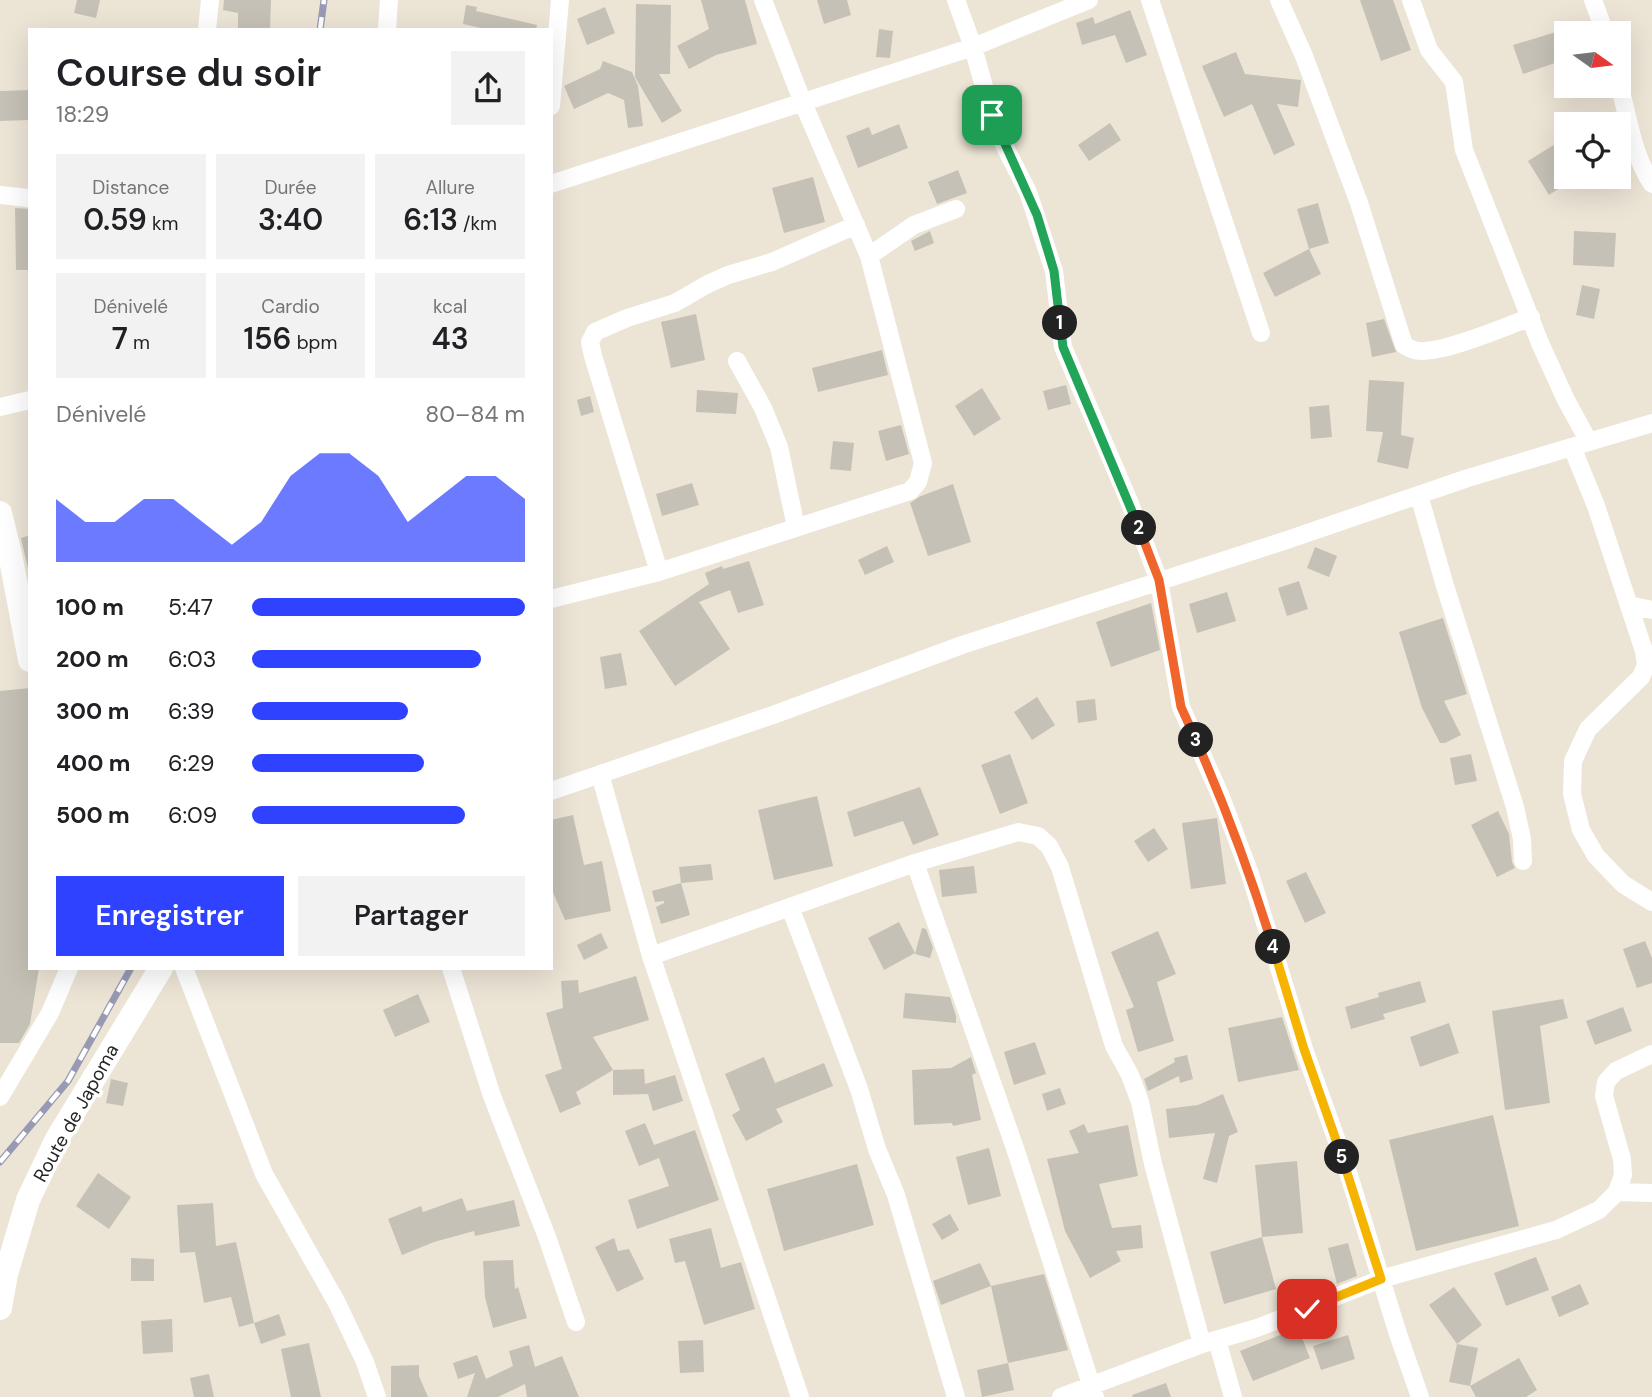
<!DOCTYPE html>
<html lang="fr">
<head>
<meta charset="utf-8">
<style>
  :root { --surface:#fff; --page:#f2f2f2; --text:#202124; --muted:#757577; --accent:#2f42ff }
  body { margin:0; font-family:"DM Sans",sans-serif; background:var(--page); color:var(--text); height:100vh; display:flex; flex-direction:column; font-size:26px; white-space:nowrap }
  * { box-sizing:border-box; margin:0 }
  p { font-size:23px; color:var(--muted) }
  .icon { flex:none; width:38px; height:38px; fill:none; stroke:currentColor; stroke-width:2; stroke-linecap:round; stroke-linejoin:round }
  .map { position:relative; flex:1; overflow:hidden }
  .drawer { position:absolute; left:28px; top:28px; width:525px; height:942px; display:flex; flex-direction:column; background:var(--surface); border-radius:0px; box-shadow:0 7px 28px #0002 }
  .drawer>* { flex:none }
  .needle { width:46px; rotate:104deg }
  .tools { position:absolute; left:1554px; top:21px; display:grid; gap:14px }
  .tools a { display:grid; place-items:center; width:77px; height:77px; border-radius:0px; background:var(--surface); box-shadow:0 7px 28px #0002; font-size:35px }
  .pin { position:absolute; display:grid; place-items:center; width:60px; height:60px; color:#fff; margin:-30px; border-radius:14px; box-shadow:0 4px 10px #0006 }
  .km { position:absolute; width:35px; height:35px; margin:-18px; border-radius:50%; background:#222; color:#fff; font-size:19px; line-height:35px; text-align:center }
  .round { display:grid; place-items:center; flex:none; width:74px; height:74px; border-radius:0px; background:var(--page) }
  .overview { display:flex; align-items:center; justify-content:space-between; height:119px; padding:0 28px }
  h1 { font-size:38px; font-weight:600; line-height:52px }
  .metrics { display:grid; grid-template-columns:repeat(3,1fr); gap:10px; height:119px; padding:7px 28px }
  .metrics div { display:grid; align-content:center; border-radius:0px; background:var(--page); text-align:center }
  .metrics b { font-size:30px; font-weight:600 }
  .metrics small { font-size:19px; font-weight:400 }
  .metrics p { font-size:19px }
  .chart { height:196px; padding:14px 28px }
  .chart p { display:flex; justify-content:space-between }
  .chart svg { width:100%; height:126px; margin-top:7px; fill:var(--accent); opacity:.7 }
  .primary-button { display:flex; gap:14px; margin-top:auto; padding:14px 28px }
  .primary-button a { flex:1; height:80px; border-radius:0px; background:var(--accent); color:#fff; font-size:28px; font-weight:600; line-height:80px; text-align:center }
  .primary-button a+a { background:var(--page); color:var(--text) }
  ul { padding:0 28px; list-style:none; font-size:23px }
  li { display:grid; grid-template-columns:112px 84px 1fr; align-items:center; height:52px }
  li i { height:18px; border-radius:9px; background:var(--accent) }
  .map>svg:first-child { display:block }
  .building { fill:#c6c1b6 }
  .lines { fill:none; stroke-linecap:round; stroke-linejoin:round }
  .street { stroke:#fff; stroke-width:18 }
  .secondary { stroke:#fff; stroke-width:24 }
  .rail-casing { stroke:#989ab4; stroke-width:7 }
  .rail { stroke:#fff; stroke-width:4.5; stroke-dasharray:13; stroke-linecap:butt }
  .split-1-casing { stroke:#fff; stroke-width:14 }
  .split-2-casing { stroke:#fff; stroke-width:14 }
  .split-3-casing { stroke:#fff; stroke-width:14 }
  .split-4-casing { stroke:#fff; stroke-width:14 }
  .split-5-casing { stroke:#fff; stroke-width:14 }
  .split-6-casing { stroke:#fff; stroke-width:14 }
  .split-1 { stroke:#22a559; stroke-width:9 }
  .split-2 { stroke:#22a559; stroke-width:9 }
  .split-3 { stroke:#f0652b; stroke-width:9 }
  .split-4 { stroke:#f0652b; stroke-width:9 }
  .split-5 { stroke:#f5b400; stroke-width:9 }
  .split-6 { stroke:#f5b400; stroke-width:9 }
  .labels { text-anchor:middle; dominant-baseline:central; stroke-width:7; stroke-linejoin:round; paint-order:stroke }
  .street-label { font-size:19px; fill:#262626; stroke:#fff }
</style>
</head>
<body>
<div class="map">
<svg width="1652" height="1397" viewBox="0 0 1652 1397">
  <rect width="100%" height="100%" fill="#ece4d5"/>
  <path class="building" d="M77,0H100L96,18L74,13Z
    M224,0H271L270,30H238V13L223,10Z
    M701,0H745L757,44L716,55L689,69L677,46L709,29Z
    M817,0H847L851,15L824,24Z
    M1360,0H1393L1411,50L1381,61Z
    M636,4L671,5L670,74H659L682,111L662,123L635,77Z
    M466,5L477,7L476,11L537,25L536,30H490L463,24Z
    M605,7L615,33L587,45L577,19Z
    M1130,10L1147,55L1126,63L1115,35L1082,45L1076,23L1093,17L1095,24Z
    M879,29L893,31L890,58L876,57Z
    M1566,29V91H1564L1555,63L1523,74L1513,45Z
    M1236,52L1245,74L1301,80L1298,107L1277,104L1295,145L1274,155L1252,104L1224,117L1202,66Z
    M603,61L632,72L638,86L643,126L628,128L624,100L608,93L574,109L564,86L600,69Z
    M30,90V120L0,121V91Z
    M1110,123L1121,140L1089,161L1078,145Z
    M899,124L908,148L858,168L846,136L869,127L872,135Z
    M1557,143L1566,157V184L1549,195L1528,161Z
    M958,170L967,193L937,204L928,182Z
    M813,177L825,222L784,233L772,188Z
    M1318,203L1329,243L1309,249L1297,209Z
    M15,208L30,209V270H16Z
    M930,231L934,243L915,251L911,241Z
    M1574,231L1616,233L1614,267L1573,265Z
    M1309,249L1321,274L1275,297L1263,273Z
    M1582,285L1600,289L1594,319L1576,315Z
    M696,314L705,360L671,368L661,322Z
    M1384,319L1396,352L1372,357L1366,323Z
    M882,350L888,375L818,392L812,368Z
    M1369,380L1404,382L1401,435L1414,438L1408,469L1377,462L1383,432L1366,431Z
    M1066,385L1071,404L1048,410L1043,391Z
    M982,388L1001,419L974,436L955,406Z
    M697,390L738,393L736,414L696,412Z
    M590,396L594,412L581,416L577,400Z
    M1329,405L1332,437L1311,439L1309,407Z
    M901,425L909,454L886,461L878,431Z
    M833,441L854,443L851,471L830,469Z
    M692,483L699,505L662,516L656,494Z
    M953,484L971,542L928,556L910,503L921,496Z
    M30,535V578L21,538Z
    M887,546L894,562L865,575L858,560Z
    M1315,547L1337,556L1329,577L1307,568Z
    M749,561L764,605L738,613L730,590L699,602L730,649L675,686L639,631L709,584L705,573L722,566L723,569Z
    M1299,581L1308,609L1287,616L1278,588Z
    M1227,592L1236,621L1197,633L1189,604Z
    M1151,603L1160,650L1111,667L1096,622Z
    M1443,618L1467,694L1444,701L1461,735L1445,743H1440L1422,708L1399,632Z
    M621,653L627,685L605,689L600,657Z
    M30,688V968H39L30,1024L19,1043H0V691Z
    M1037,697L1055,725L1032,740L1014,712Z
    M1095,699L1097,720L1078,723L1076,701Z
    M1010,754L1028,803L1000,814L981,765Z
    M1471,754L1477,781L1455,785L1450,758Z
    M920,787L939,835L913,845L903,821L854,837L847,812Z
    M817,796L833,866L774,880L758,810Z
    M1498,811L1509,834L1512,862L1515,868L1497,877L1471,825Z
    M573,815L584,865L602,861L611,911L565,920L551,888V820Z
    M1217,818L1226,884L1191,889L1182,823Z
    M1154,828L1168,849L1148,862L1134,841Z
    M711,864L713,880L681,883L679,867Z
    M974,866L977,893L942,897L939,870Z
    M1306,872L1326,913L1305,923L1286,881Z
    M681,883L690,915L661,924L656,907L664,903V901L655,902L652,891Z
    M899,922L915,953L884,970L868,938Z
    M922,928L926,929L933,948L930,958L915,954Z
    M1158,931L1176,974L1157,982L1174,1041L1138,1052L1126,1010L1134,1007L1111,952Z
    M601,933L608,948L584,960L577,945Z
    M1645,941L1652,958V983L1637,988L1623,949Z
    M636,976L649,1020L593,1037L613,1070L576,1092L581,1104L560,1113L545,1075L562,1069L546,1013L563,1008L561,981L578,980L579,993Z
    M1420,981L1426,1002L1383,1014L1385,1019L1351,1029L1345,1007L1379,997L1378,993Z
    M905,993L950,997L956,1016V1023L903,1018Z
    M418,994L430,1022L395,1037L383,1010Z
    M1563,999L1568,1018L1540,1026L1550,1103L1505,1110L1492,1011Z
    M1623,1007L1632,1031L1595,1045L1586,1021Z
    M1282,1017L1299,1070L1238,1082L1228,1028Z
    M1449,1023L1459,1053L1420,1067L1410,1037Z
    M1035,1042L1046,1074L1014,1085L1004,1052Z
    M1187,1055L1193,1079L1180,1083L1179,1076L1148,1091L1144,1079L1175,1062L1174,1058Z
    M764,1057L775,1083L824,1063L833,1086L776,1109L783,1122L746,1141L732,1115L740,1110L725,1074Z
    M971,1057L976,1073L972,1075L981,1120L953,1126L952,1123L914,1125L912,1070L951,1068Z
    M644,1069L645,1084L675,1075L683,1101L653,1111L648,1094L613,1095V1070Z
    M111,1079L128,1083L123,1106L106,1103Z
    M1060,1088L1066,1104L1047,1111L1042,1094Z
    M1223,1094L1238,1132L1229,1136L1217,1183L1203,1179L1215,1133L1169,1138L1166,1109L1198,1105Z
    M1493,1115L1519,1226L1416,1251L1389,1140Z
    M645,1123L654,1145L695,1130L719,1200L637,1229L628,1200L669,1186L659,1158L639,1166L625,1131Z
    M1084,1124L1088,1133L1128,1125L1138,1176L1099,1184L1112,1228L1141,1225L1143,1248L1116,1251L1121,1261L1090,1278L1065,1231L1047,1159L1079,1153L1069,1131Z
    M989,1148L1001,1196L968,1205L956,1157Z
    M1297,1161L1303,1233L1262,1237L1255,1165Z
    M857,1164L874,1225L784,1251L767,1189Z
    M98,1173L131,1197L109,1229L76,1206Z
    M462,1198L467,1211L514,1200L520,1226L475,1236L474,1231L434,1242L402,1255L388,1219L421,1206L423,1212Z
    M213,1203L216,1246L236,1242L254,1323L239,1327L231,1297L204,1303L195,1252L180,1253L177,1205Z
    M950,1214L959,1230L942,1240L932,1224Z
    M711,1228L721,1268L741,1262L755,1309L704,1325L685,1261L675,1263L669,1239Z
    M1262,1237L1276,1289L1224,1304L1210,1252Z
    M614,1238L618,1251L629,1249L644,1279L617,1292L595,1247Z
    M1348,1243L1357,1276L1337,1284L1328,1248Z
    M1536,1257L1549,1290L1506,1306L1494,1273Z
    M131,1258L154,1259V1281H131Z
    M513,1260L515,1289L518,1287L527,1318L493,1328L485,1297L483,1261Z
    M980,1263L991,1286L941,1305L933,1281Z
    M1044,1274L1068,1350L1008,1363L991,1286Z
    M1580,1284L1589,1304L1559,1317L1551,1297Z
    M1454,1287L1482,1325L1457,1344L1429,1305Z
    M279,1314L286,1335L261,1344L254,1323Z
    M172,1319L173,1352L143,1354L141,1321Z
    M1298,1328L1310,1358L1253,1381L1240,1351Z
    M1348,1335L1355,1359L1321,1370L1313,1346Z
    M703,1340L704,1372L680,1373L678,1341Z
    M309,1343L321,1397H291L281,1349Z
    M1457,1344L1478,1348L1470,1386L1449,1382Z
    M529,1345L535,1367L562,1356L579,1397H527L525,1384L498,1397H467L475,1373L458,1379L453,1363L477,1355L486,1379L513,1366L509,1351Z
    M1519,1358L1537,1390L1526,1397H1476L1470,1386Z
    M1008,1363L1014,1390L982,1397L977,1370Z
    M419,1365V1376L428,1397H391V1366Z
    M209,1374L214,1397H194L190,1378Z
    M1166,1383L1171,1397H1133L1132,1395Z"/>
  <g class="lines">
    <path class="street" d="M956,0L973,47L992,115L1004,145L1028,192L1054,271L1063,347L1129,501L1159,581L1181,707L1221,797L1250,874L1304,1049L1347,1169L1398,1334L1420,1397
      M1150,0L1261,333
      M1279,0L1304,56L1359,203L1404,345C1407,347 1410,349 1414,350C1435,357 1508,326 1531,317
      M1411,0L1429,50L1454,82L1464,150L1540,343L1566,400L1589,442
      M1593,0L1605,33
      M207,30L210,0
      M387,30L389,0
      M1619,84C1628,116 1633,156 1652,184
      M551,106L560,0
      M551,184L973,47L1089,0
      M0,195L28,198
      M869,256L914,225L956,209
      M737,361L763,408L779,447L796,527
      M0,407L30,400
      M1572,447L1596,506L1644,651L1646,665L1641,677L1588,729L1573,761L1572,794L1581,830L1596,856L1623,884L1652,902
      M1419,495L1445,586L1515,807L1522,839L1523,861
      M659,572L593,356L590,342L595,332L627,318L675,303L708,284L728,275L772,262L856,225
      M551,599L659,572L910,491L918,482L923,463L869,256L803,103L763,0
      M1629,605L1652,610
      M600,774L651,956L800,1397
      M551,791L773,715L962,645L1284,541L1468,478L1652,423
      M915,863L1016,1151L1095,1397
      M790,907L859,1089L877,1149L896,1195L956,1397
      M651,956L915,863L1018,832L1038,836L1049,846L1060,867L1114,1046L1130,1075L1140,1102L1153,1164L1202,1344
      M184,968L264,1174L337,1303L365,1362L377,1397
      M451,968L492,1096L547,1237L576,1322
      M0,1097L50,1013L69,968
      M1617,1192L1652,1193
      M1217,1340L1233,1397
      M1061,1397L1202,1344L1257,1328L1381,1279L1556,1230L1599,1210L1617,1192L1623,1175L1622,1159L1604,1096L1606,1082L1616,1071L1652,1054"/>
    <path class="secondary" d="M0,513L10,554L30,660
      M0,1308L6,1274L28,1200L57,1139L161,968"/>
    <g class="rail-casing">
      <path id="rail" d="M320,30L324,0
        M0,1162L68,1081L131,968"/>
    </g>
    <use href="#rail" class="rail"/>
  </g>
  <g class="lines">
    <g class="split-1-casing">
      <path id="split-1" d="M992,115L1037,215L1054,271L1060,323"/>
    </g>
    <g class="split-2-casing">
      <path id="split-2" d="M1060,323L1063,347L1139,528"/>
    </g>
    <g class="split-3-casing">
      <path id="split-3" d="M1139,528L1159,580L1181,707L1196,740"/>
    </g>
    <g class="split-4-casing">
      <path id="split-4" d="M1196,740C1226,808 1251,876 1273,947"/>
    </g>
    <g class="split-5-casing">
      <path id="split-5" d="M1273,947L1304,1049L1342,1157"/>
    </g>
    <g class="split-6-casing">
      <path id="split-6" d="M1307,1309L1381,1279L1342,1157"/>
    </g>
    <use href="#split-1" class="split-1"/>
    <use href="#split-2" class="split-2"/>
    <use href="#split-3" class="split-3"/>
    <use href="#split-4" class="split-4"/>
    <use href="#split-5" class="split-5"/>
    <use href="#split-6" class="split-6"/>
  </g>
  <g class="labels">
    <g class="street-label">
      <text transform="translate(76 1113) rotate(-61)">Route de Japoma</text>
    </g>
  </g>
</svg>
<div class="tools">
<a><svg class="needle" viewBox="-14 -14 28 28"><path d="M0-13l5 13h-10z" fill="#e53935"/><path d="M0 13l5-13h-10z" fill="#757577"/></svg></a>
<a><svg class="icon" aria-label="locate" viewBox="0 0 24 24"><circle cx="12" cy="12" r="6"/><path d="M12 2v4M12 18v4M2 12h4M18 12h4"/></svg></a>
</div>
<div class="pin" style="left:992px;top:115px;background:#1e9e55"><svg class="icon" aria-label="arrive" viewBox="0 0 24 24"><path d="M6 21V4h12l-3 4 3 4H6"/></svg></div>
<div class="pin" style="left:1307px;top:1309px;background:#d93025"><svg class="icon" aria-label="check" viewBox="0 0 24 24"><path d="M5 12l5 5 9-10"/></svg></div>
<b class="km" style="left:1060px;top:323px">1</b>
<b class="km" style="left:1139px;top:528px">2</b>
<b class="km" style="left:1196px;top:740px">3</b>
<b class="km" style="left:1273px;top:947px">4</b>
<b class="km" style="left:1342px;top:1157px">5</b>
<section class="drawer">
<div class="overview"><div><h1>Course du soir</h1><p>18:29</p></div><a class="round"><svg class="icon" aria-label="share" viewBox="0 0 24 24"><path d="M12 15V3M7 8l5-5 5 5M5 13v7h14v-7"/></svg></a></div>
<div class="metrics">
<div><p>Distance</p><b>0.59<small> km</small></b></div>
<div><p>Durée</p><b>3:40</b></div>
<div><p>Allure</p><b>6:13<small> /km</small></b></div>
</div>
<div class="metrics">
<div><p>Dénivelé</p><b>7<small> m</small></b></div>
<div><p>Cardio</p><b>156<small> bpm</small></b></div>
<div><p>kcal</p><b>43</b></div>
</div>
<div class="chart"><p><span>Dénivelé</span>80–84 m</p>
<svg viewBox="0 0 160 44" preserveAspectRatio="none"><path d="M0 44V22L10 30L20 30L30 22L40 22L50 30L60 38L70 30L80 14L90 6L100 6L110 14L120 30L130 22L140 14L150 14L160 22V44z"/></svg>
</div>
<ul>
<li><b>100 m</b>5:47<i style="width:100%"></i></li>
<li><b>200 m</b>6:03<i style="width:84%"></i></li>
<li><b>300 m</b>6:39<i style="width:57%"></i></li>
<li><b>400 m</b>6:29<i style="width:63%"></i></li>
<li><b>500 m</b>6:09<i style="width:78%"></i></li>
</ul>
<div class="primary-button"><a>Enregistrer</a><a>Partager</a></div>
</section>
</div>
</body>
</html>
